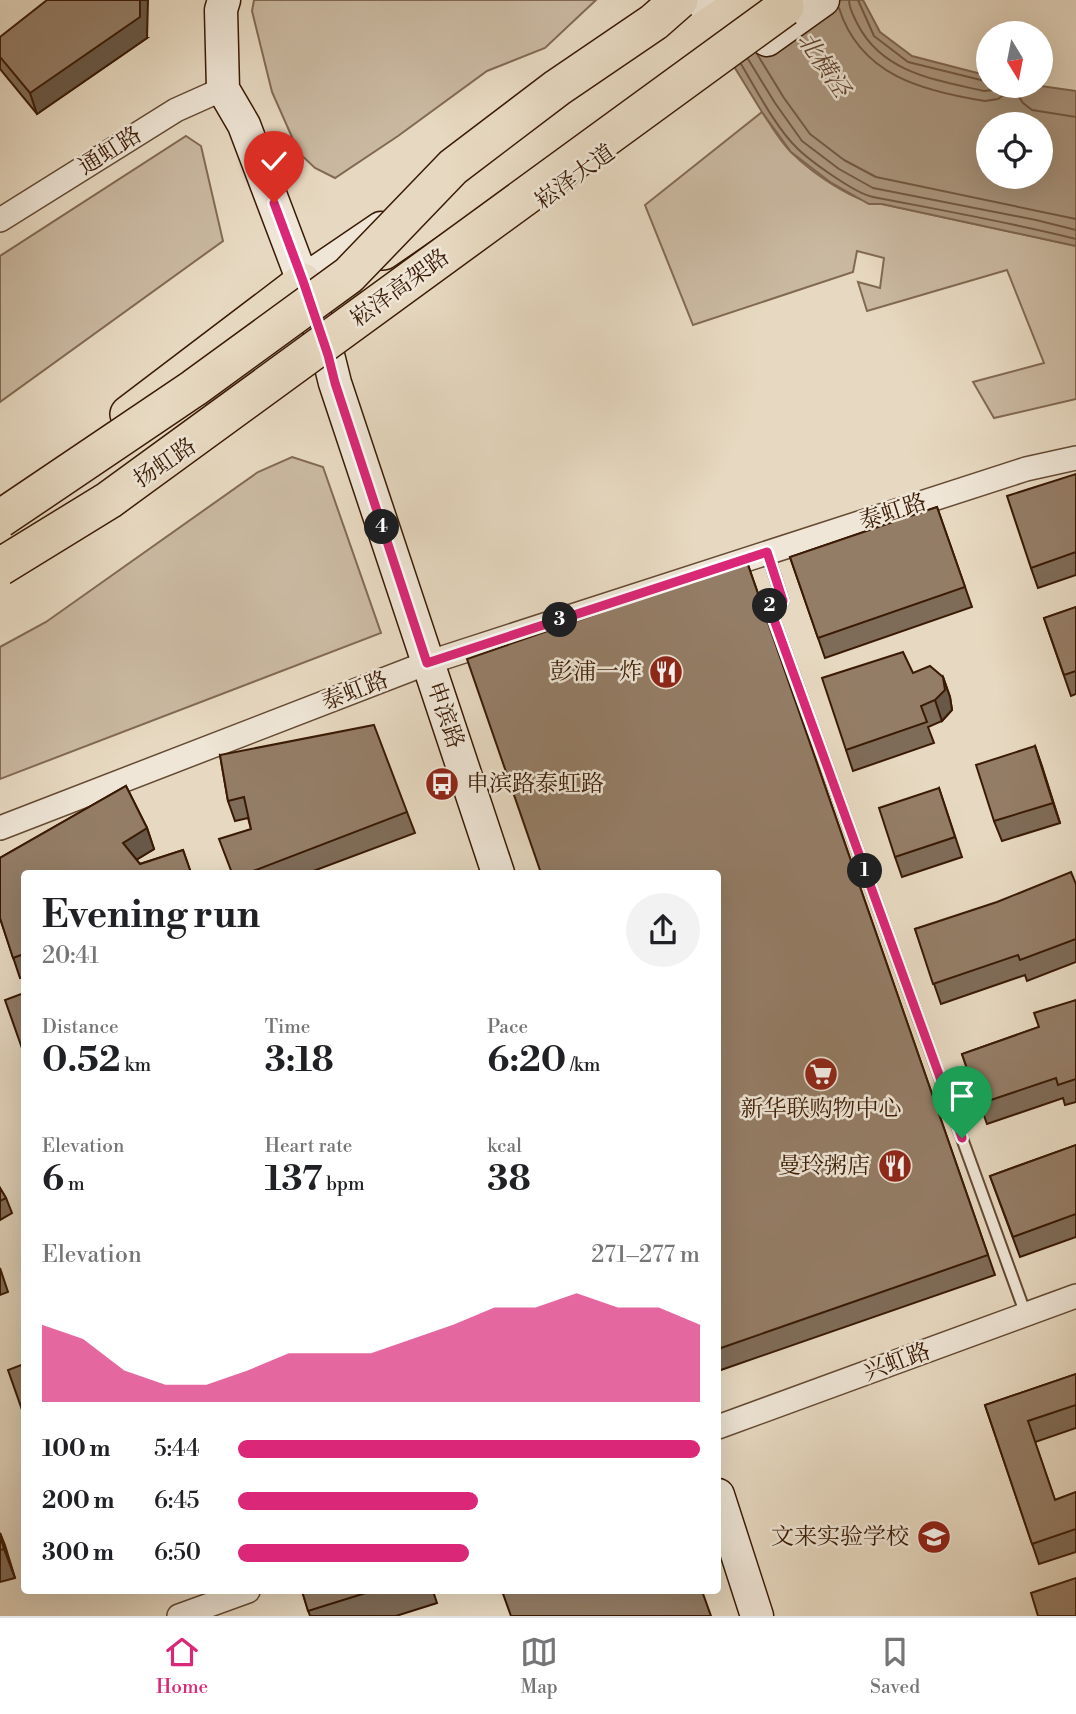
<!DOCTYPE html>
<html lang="en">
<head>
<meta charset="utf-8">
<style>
  :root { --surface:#fff; --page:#f2f2f2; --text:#202124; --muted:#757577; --line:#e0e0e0; --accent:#db2777 }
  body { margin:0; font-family:"Libre Bodoni","Noto Serif SC",serif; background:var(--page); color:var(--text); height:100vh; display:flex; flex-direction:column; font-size:26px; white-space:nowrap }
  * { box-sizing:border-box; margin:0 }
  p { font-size:23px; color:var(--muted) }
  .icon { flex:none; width:38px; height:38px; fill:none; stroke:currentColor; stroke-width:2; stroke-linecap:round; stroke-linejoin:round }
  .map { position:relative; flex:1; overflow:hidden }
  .drawer { position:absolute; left:21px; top:870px; width:700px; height:724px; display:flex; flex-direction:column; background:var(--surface); border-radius:7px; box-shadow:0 7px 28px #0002 }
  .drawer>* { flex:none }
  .needle { width:46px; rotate:170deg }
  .tools { position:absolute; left:976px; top:21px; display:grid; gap:14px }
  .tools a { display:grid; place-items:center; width:77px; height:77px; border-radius:50%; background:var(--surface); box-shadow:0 7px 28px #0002; font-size:35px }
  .pin { position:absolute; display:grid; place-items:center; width:60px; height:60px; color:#fff; margin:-72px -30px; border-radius:50% 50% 50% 0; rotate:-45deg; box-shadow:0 0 7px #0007 }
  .pin .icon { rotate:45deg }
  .km { position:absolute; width:35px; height:35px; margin:-18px; border-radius:50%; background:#222; color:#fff; font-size:19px; line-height:35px; text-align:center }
  .round { display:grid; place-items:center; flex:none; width:74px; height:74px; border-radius:37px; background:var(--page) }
  .summary { display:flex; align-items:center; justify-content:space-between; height:119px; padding:0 21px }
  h1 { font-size:38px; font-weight:700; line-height:52px }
  .metrics { display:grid; grid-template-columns:repeat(3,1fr); gap:10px; height:119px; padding:7px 21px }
  .metrics div { display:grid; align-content:center }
  .metrics b { font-size:35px; font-weight:700 }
  .metrics small { font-size:19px; font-weight:400 }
  .metrics p { font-size:19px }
  .chart { height:196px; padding:14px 21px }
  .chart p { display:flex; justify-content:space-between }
  .chart svg { width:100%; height:126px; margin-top:7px; fill:var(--accent); opacity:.7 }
  ul { padding:0 21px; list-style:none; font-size:23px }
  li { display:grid; grid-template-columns:112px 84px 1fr; align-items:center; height:52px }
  li i { height:18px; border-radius:9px; background:var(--accent) }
  .dock { display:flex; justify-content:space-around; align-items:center; height:98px; border-top:2px solid var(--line); background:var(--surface); font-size:19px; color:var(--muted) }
  .dock a { display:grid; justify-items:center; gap:4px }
  .dock .active { color:var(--accent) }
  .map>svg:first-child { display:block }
  .green { fill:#cab9a1; stroke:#826a52; stroke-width:2 }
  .water { fill:#ac9881; stroke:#7e664f; stroke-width:2; fill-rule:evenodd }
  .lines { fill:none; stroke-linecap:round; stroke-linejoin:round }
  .shore { stroke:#735942; stroke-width:2 }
  .service-casing { stroke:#654a33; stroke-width:14 }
  .minor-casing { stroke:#654a33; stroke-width:26 }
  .secondary-casing { stroke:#3a1a04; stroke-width:35 }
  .primary-casing { stroke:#3a1a04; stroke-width:38 }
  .trunk-casing { stroke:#3a1a04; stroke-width:40 }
  .service { stroke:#efe6d7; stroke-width:10 }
  .minor { stroke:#efe6d7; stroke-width:23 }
  .secondary { stroke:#efe6d7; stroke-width:32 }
  .primary { stroke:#e7d9c1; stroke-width:35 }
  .trunk { stroke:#e7d9c1; stroke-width:37 }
  .trunk-bridge-casing { stroke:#3a1a04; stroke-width:40; stroke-linecap:butt }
  .trunk-bridge { stroke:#e7d9c1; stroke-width:37 }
  .wall { fill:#7f6c58; stroke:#3a1a04; stroke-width:2 }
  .shaded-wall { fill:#685847; stroke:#3a1a04; stroke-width:2 }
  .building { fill:#947d66; stroke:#3a1a04; stroke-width:2 }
  .route-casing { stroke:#fff; stroke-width:14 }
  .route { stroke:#db2777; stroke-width:9 }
  .labels { text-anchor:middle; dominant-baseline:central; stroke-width:5; stroke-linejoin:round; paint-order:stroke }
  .street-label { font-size:23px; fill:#3a1a04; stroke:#efe6d7 }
  .poi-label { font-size:23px; fill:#3a1a04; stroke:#efe6d7; text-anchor:end }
  .water-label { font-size:24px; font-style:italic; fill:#624630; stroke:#efe6d7 }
</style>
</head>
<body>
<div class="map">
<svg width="1076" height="1616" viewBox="0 0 1076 1616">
  <rect width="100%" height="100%" fill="#e7d9c1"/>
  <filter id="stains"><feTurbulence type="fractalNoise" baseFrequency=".00286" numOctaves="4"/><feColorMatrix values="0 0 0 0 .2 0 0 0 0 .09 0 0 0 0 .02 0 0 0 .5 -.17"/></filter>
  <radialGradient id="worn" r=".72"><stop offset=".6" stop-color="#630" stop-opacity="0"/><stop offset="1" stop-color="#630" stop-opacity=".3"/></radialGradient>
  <path class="green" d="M254,0H596L545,48L487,71L398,136L335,178L315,168L299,153L272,92L252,11Z
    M762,112C771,125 780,142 792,153C811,172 856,204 882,204L1076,246V399L994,418L973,382L1044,363L1007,270L867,311L858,282L880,288L884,258L857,251L853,272L693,325L645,205Z
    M186,136L201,146L223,241L0,402V256Z
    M292,457L323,467L381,633L0,779V647L46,622L258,472Z"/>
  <path class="water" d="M693,0H863L880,32L912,56L989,76V86H1041L1076,91V246L882,204H869L830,182L791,152L762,112ZM989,124H1041V177H989Z"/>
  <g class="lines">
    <path class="shore" d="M849,0C849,9 854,17 858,25C883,73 936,80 984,91L993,90L999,86
      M858,0L874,36L908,62L989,82
      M839,8C860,75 922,91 985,101L998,99L1013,88L1023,103L1032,110L1076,117
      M757,54L784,98L810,134L844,160L876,177L1076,219
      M748,59L775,103L802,141L839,169L873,188L1036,220L1076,230
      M741,64C756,89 776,128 797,148C810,161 856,194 873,197C940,210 1009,222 1076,239"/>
    <g class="service-casing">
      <path id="service" d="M767,552L783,601L769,606L1026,1315"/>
    </g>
    <g class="minor-casing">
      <path id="minor" d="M0,220L176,110L223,89
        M0,828L427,663L1026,469L1076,458
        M718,1427L1076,1296
        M179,1616L248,1591"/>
    </g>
    <g class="secondary-casing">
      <path id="secondary" d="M224,0L221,10L223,89L244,125L303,281L328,355L335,383L498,873
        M767,40L823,0
        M646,47L714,0
        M303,281L381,228
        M718,1495L757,1616"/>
    </g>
    <g class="primary-casing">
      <path id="primary" d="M128,414L303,281"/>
    </g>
    <g class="trunk-casing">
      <path id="trunk" d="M383,251L748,0"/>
    </g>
    <use href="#service" class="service"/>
    <use href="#minor" class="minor"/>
    <use href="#secondary" class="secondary"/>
    <use href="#primary" class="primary"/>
    <use href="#trunk" class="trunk"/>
    <g class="trunk-bridge-casing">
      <path id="trunk-bridge" d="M0,519L194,388L349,275L453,167L557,88L654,22L679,0
        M0,567L109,500L785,7"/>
    </g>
    <use href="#trunk-bridge" class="trunk-bridge"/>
  </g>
  <path class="wall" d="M0,37L147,38L37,114L0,69Z
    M1076,474V575L1038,588L1031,568Z
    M937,507L972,607L825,658L790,557Z
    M747,562L995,1275L718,1371V873Z
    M1076,607V694L1071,696L1044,618Z
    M913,673L943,677L950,697L952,710L942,721L928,727L934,743L853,771L846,750Z
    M1035,746L1060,823L1002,841L994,821Z
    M220,755L407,812L415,833L308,873H231L251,829L248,818L235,821L228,801Z
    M126,786L147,828L154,849L136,860L140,864L183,850L191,873H24V977L20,978L0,918V858Z
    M939,788L962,857L902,877L895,857Z
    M1076,884V962L1027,981L1025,975L941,1004L915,929Z
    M1076,1000V1102L1065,1105L1063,1098L987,1124L962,1054L1039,1027Z
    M1076,1145V1237L1020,1257L990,1176Z
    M0,1188L6,1198L12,1213L0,1220Z
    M0,1268L8,1292L0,1295Z
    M24,1364V1416L20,1404Z
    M1076,1374V1428L1035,1442L1055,1500L1076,1492V1552L1039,1564L985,1405Z
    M0,1533L15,1578L0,1582Z
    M302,1591H433L437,1603L396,1616H310Z"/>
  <path class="shaded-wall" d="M140,0H148L147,38L37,114L30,93Z
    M943,677L950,697L952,710L942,721L935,700Z
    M1035,746L1042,766L1060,823L1053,803Z
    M147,828L154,849L131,863L123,843Z
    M0,1533L5,1545L15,1578L4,1549Z"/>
  <path class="building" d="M47,0H140V17L30,93L0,57V37Z
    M1076,474V552L1031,568L1007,496Z
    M937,507L965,587L818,638L790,557Z
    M747,562L988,1255L718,1349V873H541L467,659Z
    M1076,607V671L1064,675L1044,618Z
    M903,652L913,673L930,666L943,677L945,690L935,700L921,706L927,722L846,750L822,678Z
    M374,725L407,812L248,873H232L219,839L251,829L244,797L228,801L220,755Z
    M1035,746L1053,803L994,821L976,765Z
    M126,786L147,828L123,843L140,864L183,850L191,873H24V954L13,958L0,918V858Z
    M939,788L955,837L895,857L879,808Z
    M1071,872L1076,884V939L1020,960L1018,955L933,984L915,929L997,902Z
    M24,993V1054L5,1000Z
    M1076,1000V1079L1058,1085L1056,1078L979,1104L962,1054L1039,1027L1034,1013Z
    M1076,1145V1214L1013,1237L990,1176Z
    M0,1188L6,1198L0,1201Z
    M24,1364V1402L20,1404L8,1370Z
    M1076,1374V1405L1028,1421L1055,1500L1076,1492V1529L1032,1544L985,1405Z
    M0,1535L4,1549L0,1550Z
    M1076,1578V1616H1038L1031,1593Z
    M302,1591H372L308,1611Z
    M502,1591H702L711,1616H511Z"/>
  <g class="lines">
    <g class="route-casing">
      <path id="route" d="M274,203L303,281L328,355L335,383L427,663L767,552L783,601L769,606L962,1138"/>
    </g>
    <use href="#route" class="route"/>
  </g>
  <defs>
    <g id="restaurant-disc" transform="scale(1.75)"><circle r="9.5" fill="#8f2418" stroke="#efe6d7"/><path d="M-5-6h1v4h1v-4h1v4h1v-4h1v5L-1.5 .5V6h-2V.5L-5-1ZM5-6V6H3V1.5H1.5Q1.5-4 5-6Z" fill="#fff"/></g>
    <g id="bus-disc" transform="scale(1.75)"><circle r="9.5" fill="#8f2418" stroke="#efe6d7"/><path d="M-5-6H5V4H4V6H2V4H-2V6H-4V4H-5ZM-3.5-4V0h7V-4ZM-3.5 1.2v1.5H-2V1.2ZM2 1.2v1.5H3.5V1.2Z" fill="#fff"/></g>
    <g id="supermarket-disc" transform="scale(1.75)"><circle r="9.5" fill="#8f2418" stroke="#efe6d7"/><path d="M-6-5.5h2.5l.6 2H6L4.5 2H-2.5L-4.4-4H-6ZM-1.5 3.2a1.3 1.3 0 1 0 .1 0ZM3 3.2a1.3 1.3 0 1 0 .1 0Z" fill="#fff"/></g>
    <g id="school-disc" transform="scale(1.75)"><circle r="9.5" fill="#8f2418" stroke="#efe6d7"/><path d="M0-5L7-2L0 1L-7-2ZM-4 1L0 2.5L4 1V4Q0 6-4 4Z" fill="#fff"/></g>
  </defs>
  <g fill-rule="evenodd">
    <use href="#restaurant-disc" x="666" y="672"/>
    <use href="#bus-disc" x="442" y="784"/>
    <use href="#supermarket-disc" x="821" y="1074"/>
    <use href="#restaurant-disc" x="895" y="1166"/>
    <use href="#school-disc" x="934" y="1537"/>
  </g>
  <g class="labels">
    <g class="street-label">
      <text transform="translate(110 151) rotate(-32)">通虹路</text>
      <text transform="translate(575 177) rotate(-36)">崧泽大道</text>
      <text transform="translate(400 288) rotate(-36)">崧泽高架路</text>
      <text transform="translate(165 463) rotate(-34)">扬虹路</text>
      <text transform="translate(893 512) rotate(-18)">泰虹路</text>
      <text transform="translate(355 691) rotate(-21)">泰虹路</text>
      <text transform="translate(445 715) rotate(71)">申滨路</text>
      <text transform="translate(897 1362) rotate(-20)">兴虹路</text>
    </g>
    <g class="poi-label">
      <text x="642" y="672">彭浦一炸</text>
      <text x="466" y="784" text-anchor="start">申滨路泰虹路</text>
      <text x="821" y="1109" text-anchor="middle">新华联购物中心</text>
      <text x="870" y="1166">曼玲粥店</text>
      <text x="909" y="1537">文来实验学校</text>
    </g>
    <g class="water-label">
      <text transform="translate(823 65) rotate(56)">北横泾</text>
    </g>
  </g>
  <rect width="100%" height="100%" filter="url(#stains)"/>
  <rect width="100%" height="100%" fill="url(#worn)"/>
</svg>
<div class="tools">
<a><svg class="needle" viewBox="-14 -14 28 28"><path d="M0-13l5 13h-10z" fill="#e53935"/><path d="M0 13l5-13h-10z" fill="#757577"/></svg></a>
<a><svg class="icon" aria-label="locate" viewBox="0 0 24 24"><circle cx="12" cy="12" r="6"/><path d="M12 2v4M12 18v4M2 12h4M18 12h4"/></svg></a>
</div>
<div class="pin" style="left:962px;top:1138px;background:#1e9e55"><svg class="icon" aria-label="arrive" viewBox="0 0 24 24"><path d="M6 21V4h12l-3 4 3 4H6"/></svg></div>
<div class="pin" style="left:274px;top:203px;background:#d93025"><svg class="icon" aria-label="check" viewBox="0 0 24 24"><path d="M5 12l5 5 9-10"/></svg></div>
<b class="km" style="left:865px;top:871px">1</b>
<b class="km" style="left:770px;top:606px">2</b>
<b class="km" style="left:560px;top:620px">3</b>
<b class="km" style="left:382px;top:527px">4</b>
<section class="drawer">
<div class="summary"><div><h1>Evening run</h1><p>20:41</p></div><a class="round"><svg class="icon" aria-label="share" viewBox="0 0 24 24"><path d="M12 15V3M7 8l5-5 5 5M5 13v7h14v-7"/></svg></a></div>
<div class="metrics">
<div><p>Distance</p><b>0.52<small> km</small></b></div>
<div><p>Time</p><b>3:18</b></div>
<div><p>Pace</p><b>6:20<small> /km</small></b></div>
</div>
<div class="metrics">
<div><p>Elevation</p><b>6<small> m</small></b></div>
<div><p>Heart rate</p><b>137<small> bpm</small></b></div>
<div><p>kcal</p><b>38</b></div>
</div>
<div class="chart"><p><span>Elevation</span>271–277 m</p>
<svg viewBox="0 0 160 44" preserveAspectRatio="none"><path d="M0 44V17L10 22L20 33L30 38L40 38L50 33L60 27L70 27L80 27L90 22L100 17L110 11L120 11L130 6L140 11L150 11L160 17V44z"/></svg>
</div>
<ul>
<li><b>100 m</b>5:44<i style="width:100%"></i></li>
<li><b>200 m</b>6:45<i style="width:52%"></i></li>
<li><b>300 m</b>6:50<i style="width:50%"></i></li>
</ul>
</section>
</div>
<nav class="dock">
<a class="active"><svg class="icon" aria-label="home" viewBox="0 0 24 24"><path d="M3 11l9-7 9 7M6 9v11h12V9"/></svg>Home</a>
<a><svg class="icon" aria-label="map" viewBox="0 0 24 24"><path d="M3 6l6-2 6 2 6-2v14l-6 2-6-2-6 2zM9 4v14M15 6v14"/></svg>Map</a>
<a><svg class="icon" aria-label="saved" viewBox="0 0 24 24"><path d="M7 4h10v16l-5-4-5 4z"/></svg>Saved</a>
</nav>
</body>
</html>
